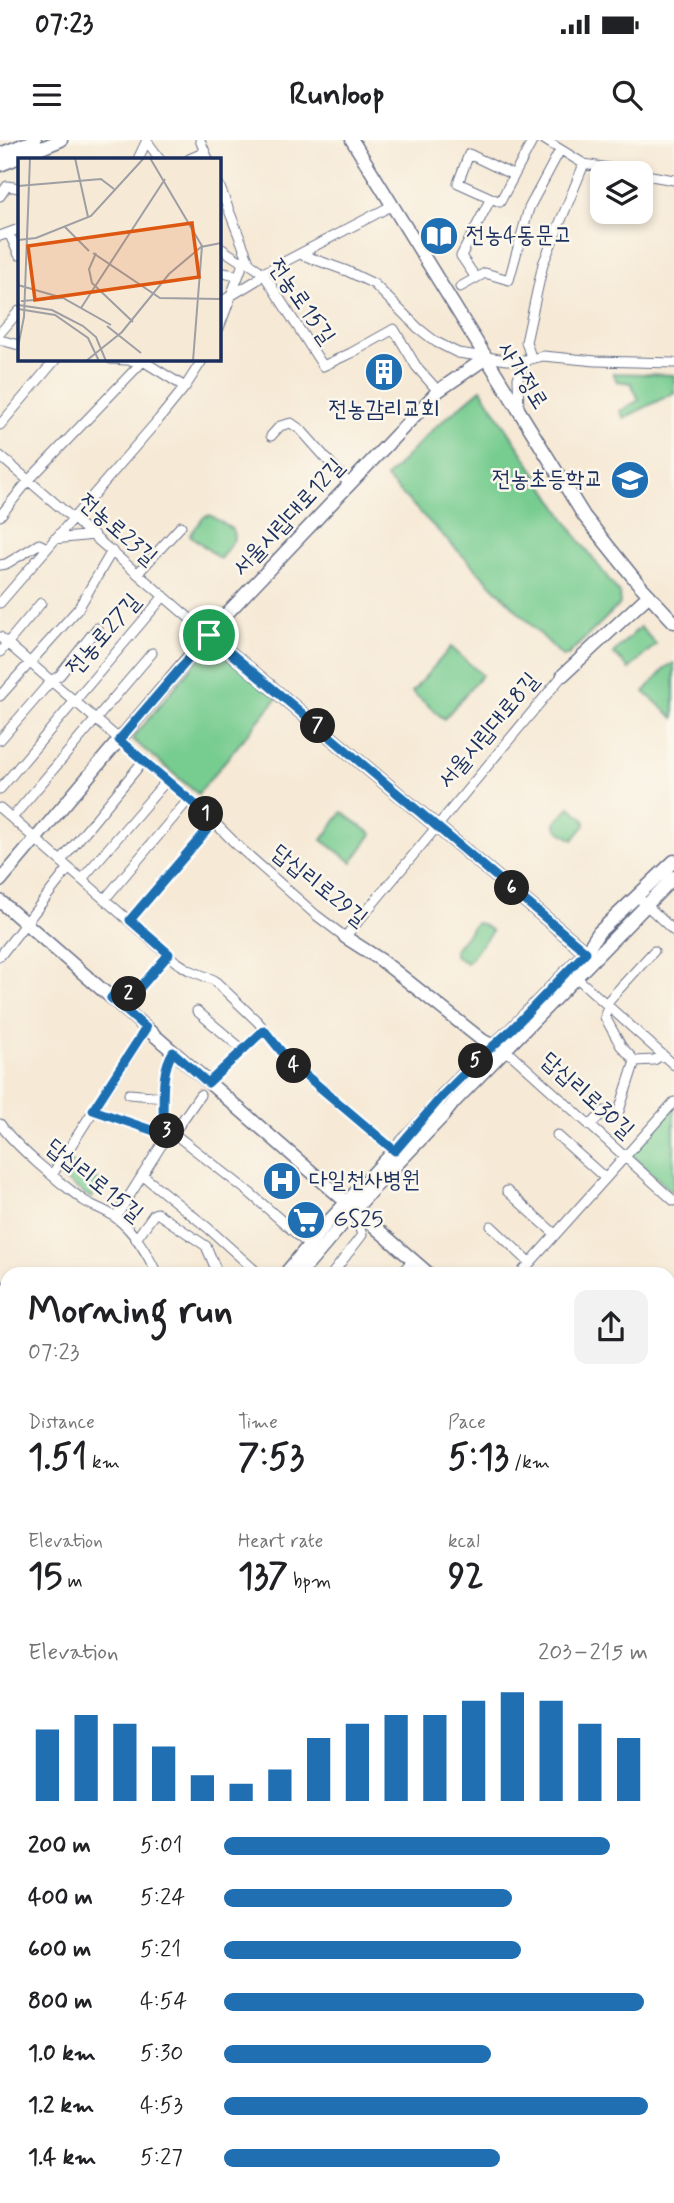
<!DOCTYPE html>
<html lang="en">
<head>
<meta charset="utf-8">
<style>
  :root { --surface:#fff; --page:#f2f2f2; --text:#202124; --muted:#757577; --accent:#1f6fb2 }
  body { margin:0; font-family:Mynerve,"Poor Story",sans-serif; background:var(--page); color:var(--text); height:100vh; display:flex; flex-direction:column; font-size:26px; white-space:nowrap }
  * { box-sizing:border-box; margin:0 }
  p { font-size:23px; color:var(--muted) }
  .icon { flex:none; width:38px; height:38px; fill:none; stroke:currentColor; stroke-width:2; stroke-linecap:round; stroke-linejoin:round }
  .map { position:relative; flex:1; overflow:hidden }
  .drawer { position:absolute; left:0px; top:1127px; width:676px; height:936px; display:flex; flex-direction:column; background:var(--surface); border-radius:21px 21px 0 0; box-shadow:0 4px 10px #0003 }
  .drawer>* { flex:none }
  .fabs { position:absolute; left:590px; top:21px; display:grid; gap:14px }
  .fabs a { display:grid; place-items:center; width:63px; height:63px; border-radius:14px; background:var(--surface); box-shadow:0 4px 10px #0003; font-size:35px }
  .pin { position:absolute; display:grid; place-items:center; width:60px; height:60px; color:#fff; margin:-30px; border:4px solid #fff; border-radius:50%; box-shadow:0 2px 7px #0007 }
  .km { position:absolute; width:35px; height:35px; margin:-18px; border-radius:50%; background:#222; color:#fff; font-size:19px; line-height:35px; text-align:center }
  .round { display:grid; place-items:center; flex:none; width:74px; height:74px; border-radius:14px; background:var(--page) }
  .headline { display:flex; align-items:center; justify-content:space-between; height:119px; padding:0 28px }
  h1 { font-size:38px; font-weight:800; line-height:52px }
  .stats { display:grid; grid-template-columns:repeat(3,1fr); gap:10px; height:119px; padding:7px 28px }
  .stats div { display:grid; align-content:center }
  .stats b { font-size:35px; font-weight:800 }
  .stats small { font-size:19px; font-weight:400 }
  .stats p { font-size:19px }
  .chart { height:196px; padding:14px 28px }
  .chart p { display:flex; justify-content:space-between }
  .chart svg { width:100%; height:126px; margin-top:7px; stroke:var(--accent); stroke-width:6 }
  ul { padding:0 28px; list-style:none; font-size:23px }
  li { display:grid; grid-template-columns:112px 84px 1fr; align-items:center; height:52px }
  li i { height:18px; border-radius:9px; background:var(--accent) }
  .status { display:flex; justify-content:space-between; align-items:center; height:49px; padding:0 35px; background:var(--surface); direction:ltr }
  .status svg { height:19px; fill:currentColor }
  header { display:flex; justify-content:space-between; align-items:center; height:91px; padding:0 28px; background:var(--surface); font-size:32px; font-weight:800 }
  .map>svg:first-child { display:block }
  .green { fill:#77cc90; stroke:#497e77; stroke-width:2 }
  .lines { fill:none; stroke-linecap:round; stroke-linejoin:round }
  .street-casing { stroke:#687088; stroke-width:11 }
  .secondary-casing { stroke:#687088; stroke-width:15 }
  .primary-casing { stroke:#687088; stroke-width:17 }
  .street { stroke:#fff; stroke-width:9 }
  .secondary { stroke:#fff; stroke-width:12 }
  .primary { stroke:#fff; stroke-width:14 }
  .rail { stroke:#1b2f5e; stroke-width:2.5; stroke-dasharray:10 5; stroke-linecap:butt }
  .route-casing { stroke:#fff; stroke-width:14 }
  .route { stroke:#1f6fb2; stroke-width:9 }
  .labels { text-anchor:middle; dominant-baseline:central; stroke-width:5; stroke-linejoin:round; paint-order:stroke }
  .poi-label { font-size:23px; fill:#1b2f5e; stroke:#fbf7ec; text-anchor:start }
  .street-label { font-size:23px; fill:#1b2f5e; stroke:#fbf7ec }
  .inset-road { fill:none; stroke:#9e9fa5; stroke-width:2 }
  .view { fill:#de5710; fill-opacity:0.15; stroke:#de5710; stroke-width:3.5 }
  .inset-edge { fill:none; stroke:#1b2f5e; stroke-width:3.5 }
</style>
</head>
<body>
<div class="status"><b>07:23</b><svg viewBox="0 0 49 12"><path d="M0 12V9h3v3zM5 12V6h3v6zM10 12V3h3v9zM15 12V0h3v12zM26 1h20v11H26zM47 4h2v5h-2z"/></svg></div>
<header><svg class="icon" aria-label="menu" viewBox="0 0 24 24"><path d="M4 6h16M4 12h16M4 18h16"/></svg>Runloop<svg class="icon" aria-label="search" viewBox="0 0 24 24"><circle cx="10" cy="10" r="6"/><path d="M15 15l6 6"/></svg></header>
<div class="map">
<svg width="674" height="2063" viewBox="0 0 674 2063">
  <rect width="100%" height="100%" fill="#fbf7ec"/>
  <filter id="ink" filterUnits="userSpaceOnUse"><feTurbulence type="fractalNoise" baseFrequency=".0143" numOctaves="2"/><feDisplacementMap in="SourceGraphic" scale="14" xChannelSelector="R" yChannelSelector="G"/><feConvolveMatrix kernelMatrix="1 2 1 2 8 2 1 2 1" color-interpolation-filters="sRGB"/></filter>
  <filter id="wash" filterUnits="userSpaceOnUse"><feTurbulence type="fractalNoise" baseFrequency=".00686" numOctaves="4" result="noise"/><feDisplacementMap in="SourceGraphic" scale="28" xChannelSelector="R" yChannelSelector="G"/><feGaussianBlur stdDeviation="1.57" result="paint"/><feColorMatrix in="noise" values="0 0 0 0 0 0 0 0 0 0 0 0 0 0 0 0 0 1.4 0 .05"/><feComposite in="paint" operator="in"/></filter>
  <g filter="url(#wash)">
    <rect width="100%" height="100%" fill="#f6e9d5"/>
    <path class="green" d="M613,233L674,235V253L624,278L620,271L639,260L631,243L617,241Z
      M481,249L579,400L620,454V464L568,515L562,516L386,338L433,289Z
      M210,375L233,390L234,399L220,419L190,395L204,377Z
      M640,487L656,504L629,529L613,513Z
      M212,502L278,557L198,654L132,599Z
      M451,507L482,535L444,579L412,552Z
      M674,523V578L644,552L666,527Z
      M570,667L584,679L585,685L573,700L558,690L555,683Z
      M342,672L372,694L352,722L322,700Z
      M476,783L482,784L492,791L467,823L456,817L454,810Z
      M674,967V1054L631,1014Z
      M67,1020L101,1042L91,1058L57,1035Z
      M7,1461V1572L0,1557V1468Z
      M674,1837V1971L669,2006L668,1839Z
      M549,2056H661L660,2063H545Z"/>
  </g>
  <g filter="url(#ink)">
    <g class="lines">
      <g class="street-casing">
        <path id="street" d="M146,0L160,19
          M200,0L208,19
          M545,0L584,24L638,33
          M138,19L147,0
          M189,19L205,12
          M640,34L674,40
          M513,35L469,14L458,43L500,62L533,0
          M219,45L250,124L263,133L323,226L351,213L394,189L416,226L438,251
          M0,56L7,46L19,48
          M9,93L19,115
          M0,96L19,89
          M219,107L237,119L248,123
          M300,114L347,131L374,144L418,188L436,202L458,213L507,220H527L543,216L596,221L674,223
          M219,132L238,136
          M476,138L461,116L491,58
          M460,147L485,133L509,140L529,68L560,10
          M219,163L257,140L263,133L393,65
          M219,188L244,121
          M0,193L19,171
          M0,200L19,205
          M530,214L526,202L543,124L584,24
          M111,219L143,221L185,247
          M519,271L518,238L527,220
          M0,285L56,219
          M271,296L280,286L291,283L301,290L349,344
          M0,316L209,495
          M0,376L29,340L145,219
          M54,399L94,395
          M0,425L6,424L39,404L47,408
          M138,433L181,386
          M0,463L159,279L185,247L203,219
          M0,497L205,673L239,707L316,775L345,797L563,535
          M0,512L41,463
          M0,556L78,469L112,411
          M0,600L51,541L60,535L97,488
          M0,649L164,456
          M0,668L175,821L189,830L214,840L258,882L289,921L395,1011
          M12,678L152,513
          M61,721L144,620
          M82,739L167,640
          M105,759L189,659
          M642,761L674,791
          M130,780L213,683
          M654,811L609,860L605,877L621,906L635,921L654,920L662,915
          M0,816L69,728
          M577,838L674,925
          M111,857L120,847L132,857L169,814
          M197,871L242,909
          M504,911L513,916L674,1061
          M208,943L264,890
          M129,954L164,957
          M93,970L160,993H169L177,996L250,1053L309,1105
          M0,984C16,1007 60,1043 83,1060C93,1067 107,1070 116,1078C135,1092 147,1113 157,1134
          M590,986L604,971L614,976L618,974L635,921
          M169,993L163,986C164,962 160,932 173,912
          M557,995L605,1038
          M52,1035L146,889
          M142,1035L208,1088L259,1134
          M507,1051L555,1094
          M116,1077L169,993L177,988L200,955
          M491,1086L530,1123
          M136,1099L154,1074L157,1073L206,1106L218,1134
          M332,1134L362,1095L354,1070
          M400,1134L413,1120
          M520,1134L674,962
          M668,1173L674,1167
          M668,1189L674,1194
          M668,1220L674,1225
          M668,1254L674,1259
          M0,1266L7,1272
          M0,1433L7,1439
          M0,1572L7,1583
          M0,1653L7,1651
          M0,1714L7,1712
          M668,1725L674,1729
          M0,1803L7,1801
          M0,1873L7,1872
          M0,1918L7,1920
          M0,1957L5,1998L0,2023
          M116,2063L118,2056
          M226,2063L227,2056
          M335,2063L337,2056
          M354,2063L355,2056"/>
      </g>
      <g class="secondary-casing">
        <path id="secondary" d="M352,0L584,376L637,442L674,482
          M0,14L35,0
          M0,25L61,0
          M209,495L586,812
          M563,535L649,455
          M0,741L217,484L438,251L486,218
          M0,761L429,1134
          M345,797L381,820L482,900L497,908
          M285,1134L328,1082L435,967L443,955L482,916L513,888L586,812L599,792L674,721
          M300,1134L370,1052L442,977L454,962L674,737
          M668,1268L674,1263
          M668,1335L674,1340
          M668,1349L674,1354
          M0,1464L7,1459
          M668,1636L674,1641"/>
      </g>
      <g class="primary-casing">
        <path id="primary" d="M668,1770L674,1759
          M668,1822L674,1813
          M517,2063L520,2056
          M537,2063L540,2056
          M673,2063L674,2058"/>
      </g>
      <use href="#street" class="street"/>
      <use href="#secondary" class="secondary"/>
      <use href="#primary" class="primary"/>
      <path class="rail" d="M0,1140L7,1145
        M0,1159L7,1164
        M668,1680L674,1685"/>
    </g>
  </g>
  <g class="lines" filter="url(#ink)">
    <g class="route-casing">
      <path id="route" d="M209,495L586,812L513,888L482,916L443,955L395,1011L289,921L264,890L208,943L173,912C160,932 164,962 163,986L169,993H160L93,970L146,888L111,858L120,846L132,857L169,814L130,780L213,683L205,673L119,600Z"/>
    </g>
    <use href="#route" class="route"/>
  </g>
  <defs>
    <g id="library-disc" transform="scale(2.0125)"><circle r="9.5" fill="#1f6fb2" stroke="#fbf7ec"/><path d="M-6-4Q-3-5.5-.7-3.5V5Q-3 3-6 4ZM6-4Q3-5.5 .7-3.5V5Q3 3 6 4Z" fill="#fff"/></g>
    <g id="building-disc" transform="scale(2.0125)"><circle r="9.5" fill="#1f6fb2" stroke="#fbf7ec"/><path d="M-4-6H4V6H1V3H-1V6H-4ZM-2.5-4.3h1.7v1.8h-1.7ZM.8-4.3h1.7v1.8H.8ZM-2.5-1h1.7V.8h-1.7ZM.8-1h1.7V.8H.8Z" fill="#fff"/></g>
    <g id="school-disc" transform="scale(2.0125)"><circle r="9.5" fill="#1f6fb2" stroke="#fbf7ec"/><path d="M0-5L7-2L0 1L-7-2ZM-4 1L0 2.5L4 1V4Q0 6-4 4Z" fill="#fff"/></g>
    <g id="hospital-disc" transform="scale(2.0125)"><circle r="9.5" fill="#1f6fb2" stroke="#fbf7ec"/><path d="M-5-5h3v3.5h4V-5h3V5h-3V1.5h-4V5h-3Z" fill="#fff"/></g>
    <g id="supermarket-disc" transform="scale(2.0125)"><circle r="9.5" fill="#1f6fb2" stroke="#fbf7ec"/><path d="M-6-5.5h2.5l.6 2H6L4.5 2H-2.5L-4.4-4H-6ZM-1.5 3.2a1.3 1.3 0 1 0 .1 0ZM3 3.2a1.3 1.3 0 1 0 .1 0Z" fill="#fff"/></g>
  </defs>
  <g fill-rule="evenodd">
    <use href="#library-disc" x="439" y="96"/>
    <use href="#building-disc" x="384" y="232"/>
    <use href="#school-disc" x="630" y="340"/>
    <use href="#hospital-disc" x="282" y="1041"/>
    <use href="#supermarket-disc" x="306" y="1080"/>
  </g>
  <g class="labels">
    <g class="poi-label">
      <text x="466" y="96">전농4동문고</text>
      <text x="384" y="270" text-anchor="middle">전농감리교회</text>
      <text x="603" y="340" text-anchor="end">전농초등학교</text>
      <text x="309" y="1041">다일천사병원</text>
      <text x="333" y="1080">GS25</text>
    </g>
    <g class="street-label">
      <text transform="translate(301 162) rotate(55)">전농로15길</text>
      <text transform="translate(522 236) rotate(58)">사가정로</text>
      <text transform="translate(289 378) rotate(-47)">서울시립대로12길</text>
      <text transform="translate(117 390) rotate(41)">전농로23길</text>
      <text transform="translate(104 495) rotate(-49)">전농로27길</text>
      <text transform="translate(489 591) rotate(-50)">서울시립대로8길</text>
      <text transform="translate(319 746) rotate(39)">답십리로29길</text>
      <text transform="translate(587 956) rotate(42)">답십리로30길</text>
      <text transform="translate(94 1041) rotate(39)">답십리로15길</text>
    </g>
  </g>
  <g transform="translate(18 18)">
    <rect width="203" height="203" fill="#f6e9d5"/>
    <path class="inset-road" d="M57,0L70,59M132,0L184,88L175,203M0,28L83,21L96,31M46,68L71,93M0,82L18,80L73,58L126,0M75,95L142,140L203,141M78,95L71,111L74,125L115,164M0,127L45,140L93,167M3,143L44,140M0,147L34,152L65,168L78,179L88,203M63,150L147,21M0,151L37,157L70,180L81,203M89,168L123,195M0,189L6,159L12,0M68,203L104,174L151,116L183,89L203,85"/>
    <path class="view" d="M174,65L181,119L17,142L10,88Z"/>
    <rect width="203" height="203" class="inset-edge"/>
  </g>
</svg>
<div class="fabs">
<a><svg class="icon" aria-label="layers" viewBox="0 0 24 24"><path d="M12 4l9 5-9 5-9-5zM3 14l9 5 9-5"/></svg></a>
</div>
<div class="pin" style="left:209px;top:495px;background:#1e9e55"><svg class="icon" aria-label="arrive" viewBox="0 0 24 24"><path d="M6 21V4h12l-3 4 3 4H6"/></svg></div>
<b class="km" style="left:206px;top:674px">1</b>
<b class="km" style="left:129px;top:854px">2</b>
<b class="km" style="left:167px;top:991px">3</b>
<b class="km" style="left:294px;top:926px">4</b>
<b class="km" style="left:476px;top:921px">5</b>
<b class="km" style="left:512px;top:748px">6</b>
<b class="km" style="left:318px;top:586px">7</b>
<section class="drawer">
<div class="headline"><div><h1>Morning run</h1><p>07:23</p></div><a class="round"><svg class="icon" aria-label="share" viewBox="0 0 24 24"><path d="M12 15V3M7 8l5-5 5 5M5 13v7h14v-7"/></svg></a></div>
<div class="stats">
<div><p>Distance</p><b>1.51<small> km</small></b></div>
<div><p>Time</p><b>7:53</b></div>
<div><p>Pace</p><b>5:13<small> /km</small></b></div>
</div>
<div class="stats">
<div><p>Elevation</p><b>15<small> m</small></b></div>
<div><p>Heart rate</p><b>137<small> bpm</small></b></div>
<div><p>kcal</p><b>92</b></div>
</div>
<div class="chart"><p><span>Elevation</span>203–215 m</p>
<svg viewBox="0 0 160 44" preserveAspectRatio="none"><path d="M5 44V19M15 44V14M25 44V17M35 44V25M45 44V35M55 44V38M65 44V33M75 44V22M85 44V17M95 44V14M105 44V14M115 44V9M125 44V6M135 44V9M145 44V17M155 44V22"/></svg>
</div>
<ul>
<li><b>200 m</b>5:01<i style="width:91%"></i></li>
<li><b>400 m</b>5:24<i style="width:68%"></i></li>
<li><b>600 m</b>5:21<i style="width:70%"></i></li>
<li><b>800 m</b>4:54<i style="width:99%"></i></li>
<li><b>1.0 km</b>5:30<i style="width:63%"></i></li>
<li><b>1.2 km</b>4:53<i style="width:100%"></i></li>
<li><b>1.4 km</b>5:27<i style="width:65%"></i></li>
</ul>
</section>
</div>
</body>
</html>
